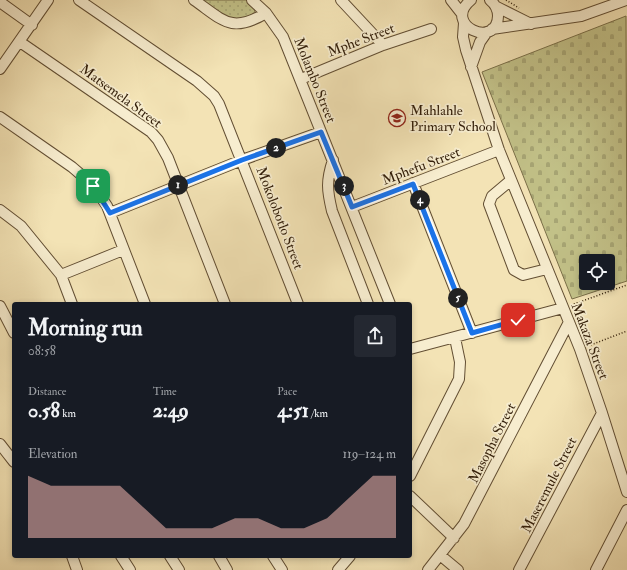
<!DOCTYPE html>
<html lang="en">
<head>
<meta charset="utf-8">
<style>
  :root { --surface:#171b24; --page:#242831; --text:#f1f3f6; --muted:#9ea1a6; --accent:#c59692 }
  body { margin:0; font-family:"IM FELL Double Pica",serif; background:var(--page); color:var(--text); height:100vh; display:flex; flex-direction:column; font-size:15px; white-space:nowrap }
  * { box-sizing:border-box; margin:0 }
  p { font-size:13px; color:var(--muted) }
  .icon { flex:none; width:22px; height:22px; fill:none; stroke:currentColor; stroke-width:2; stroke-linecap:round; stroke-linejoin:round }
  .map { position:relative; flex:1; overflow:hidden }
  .side { position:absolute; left:12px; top:302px; width:400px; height:256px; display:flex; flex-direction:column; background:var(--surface); border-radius:4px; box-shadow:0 2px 6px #0003 }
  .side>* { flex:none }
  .buttons { position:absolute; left:579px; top:254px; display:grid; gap:8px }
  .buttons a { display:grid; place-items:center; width:36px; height:36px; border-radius:4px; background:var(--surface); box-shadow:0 2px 6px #0003; font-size:20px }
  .pin { position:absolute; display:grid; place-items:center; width:34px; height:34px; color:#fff; margin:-17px; border-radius:8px; box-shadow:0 2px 6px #0006 }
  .km { position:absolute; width:20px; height:20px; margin:-10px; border-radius:50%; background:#222; color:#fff; font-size:11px; line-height:20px; text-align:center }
  .round { display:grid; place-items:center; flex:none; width:42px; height:42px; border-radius:4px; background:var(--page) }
  .headline { display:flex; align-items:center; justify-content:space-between; height:68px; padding:0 16px }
  h1 { font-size:22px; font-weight:800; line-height:30px }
  .figures { display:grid; grid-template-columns:repeat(3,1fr); gap:6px; height:68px; padding:4px 16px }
  .figures div { display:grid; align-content:center }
  .figures b { font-size:20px; font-weight:800 }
  .figures small { font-size:11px; font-weight:400 }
  .figures p { font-size:11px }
  .chart { height:112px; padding:8px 16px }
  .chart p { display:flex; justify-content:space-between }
  .chart svg { width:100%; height:72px; margin-top:4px; fill:var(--accent); opacity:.7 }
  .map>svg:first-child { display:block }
  .cemetery { fill:url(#cemetery-stones); stroke:#7a6f48; fill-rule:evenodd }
  .park { fill:url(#park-dots); stroke:#7a6f48 }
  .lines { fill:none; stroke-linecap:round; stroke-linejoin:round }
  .minor-casing { stroke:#624e33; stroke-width:12 }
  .path { stroke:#311d08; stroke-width:1.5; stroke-dasharray:1 2; stroke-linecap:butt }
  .minor { stroke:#f7edcf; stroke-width:10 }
  .route-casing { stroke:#fff; stroke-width:8 }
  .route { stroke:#1a73e8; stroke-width:5 }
  .labels { text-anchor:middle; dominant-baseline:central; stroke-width:3.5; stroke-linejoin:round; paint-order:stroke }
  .street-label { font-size:14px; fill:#311d08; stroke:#f7edcf }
  .poi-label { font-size:14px; fill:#311d08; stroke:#f7edcf; text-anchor:start }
</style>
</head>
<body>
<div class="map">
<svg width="627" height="570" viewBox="0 0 627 570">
  <defs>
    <pattern id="cemetery-stones" width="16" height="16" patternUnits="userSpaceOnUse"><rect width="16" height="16" fill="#c2c188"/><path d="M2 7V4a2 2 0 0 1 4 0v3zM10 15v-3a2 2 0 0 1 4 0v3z" fill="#a7a574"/></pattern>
    <pattern id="park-dots" width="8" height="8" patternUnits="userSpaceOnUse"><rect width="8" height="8" fill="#c2c188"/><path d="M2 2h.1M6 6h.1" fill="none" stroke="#a7a574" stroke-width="1.8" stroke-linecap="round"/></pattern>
  </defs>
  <rect width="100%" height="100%" fill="#f3e3b5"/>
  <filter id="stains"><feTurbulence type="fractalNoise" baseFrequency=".005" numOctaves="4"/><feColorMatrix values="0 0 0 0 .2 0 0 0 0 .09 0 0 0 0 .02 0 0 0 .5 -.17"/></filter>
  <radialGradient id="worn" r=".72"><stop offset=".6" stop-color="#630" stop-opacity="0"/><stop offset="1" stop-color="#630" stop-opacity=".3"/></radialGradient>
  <path class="cemetery" d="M626,16L627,281L572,299L482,72ZM586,261H608V283H586Z"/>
  <path class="park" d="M198,0H246L254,5L255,12L243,20L227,19Z"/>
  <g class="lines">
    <g class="minor-casing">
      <path id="minor" d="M79,0L197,81L214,96L219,104L298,304
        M194,0C223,20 231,34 266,13
        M252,0L266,13L283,37L390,304
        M341,0L383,45
        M451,0L462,14
        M471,0C441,25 497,50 498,16C498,9 495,4 490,0
        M0,2L32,25
        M497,7L531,24
        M464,23L463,37L466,50L499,150L580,349L602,413L627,492
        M492,29L581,16L626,0
        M20,42L151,132L158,140L168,158L225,304
        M471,67L480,42L487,32
        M0,69L48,0
        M301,79L383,45L431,29
        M0,117L72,167L93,185L107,206L145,304
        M333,160C326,181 327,190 332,211L368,304
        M511,180L492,196L489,204L514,270L523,275L547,269
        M413,183L472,333
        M352,207L499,150
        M0,210L21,226L61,275L72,304
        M110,213L242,160L321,132
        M61,275L123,250
        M0,306L14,333
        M410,349L563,308
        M0,444L14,462
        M410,476L459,379L460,362L455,338
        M410,496L454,538
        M440,555L458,570
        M72,556L77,570
        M121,556L130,570
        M170,556L179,570
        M219,556L227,570
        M273,556L282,570
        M338,570L350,556
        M428,570L464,524L569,322
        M519,570L602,413
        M596,570L627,510"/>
    </g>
    <path class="path" d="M506,0L519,8
      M571,305L627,285
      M588,346L627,331"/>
    <use href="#minor" class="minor"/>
  </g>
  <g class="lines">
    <g class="route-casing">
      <path id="route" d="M93,186L110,213L242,160L321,132L352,207L413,184L472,333L518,320"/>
    </g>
    <use href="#route" class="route"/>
  </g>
  <defs>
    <g id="school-ring" transform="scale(0.9)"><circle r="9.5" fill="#f7edcf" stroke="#8f2418" stroke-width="1.5"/><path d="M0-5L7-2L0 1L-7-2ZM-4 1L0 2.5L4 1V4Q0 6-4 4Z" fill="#8f2418"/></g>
  </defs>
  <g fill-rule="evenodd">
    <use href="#school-ring" x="397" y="118"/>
  </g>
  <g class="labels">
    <g class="street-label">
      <text transform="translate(361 40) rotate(-21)">Mphe Street</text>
      <text transform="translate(315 80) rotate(68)">Molambo Street</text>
      <text transform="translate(121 96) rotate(36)">Matsemela Street</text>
      <text transform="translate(421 166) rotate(-21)">Mphefu Street</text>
      <text transform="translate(280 218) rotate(69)">Mokolobotlo Street</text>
      <text transform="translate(590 341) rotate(69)">Makaza Street</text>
      <text transform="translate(492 443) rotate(-63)">Masopha Street</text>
      <text transform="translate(549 485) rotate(-63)">Maseremule Street</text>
    </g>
    <g class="poi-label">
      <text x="410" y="110">Mahlahle<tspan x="410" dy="16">Primary School</tspan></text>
    </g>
  </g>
  <rect width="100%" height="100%" filter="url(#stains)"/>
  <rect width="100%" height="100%" fill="url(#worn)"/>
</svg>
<div class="buttons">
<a><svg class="icon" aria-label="locate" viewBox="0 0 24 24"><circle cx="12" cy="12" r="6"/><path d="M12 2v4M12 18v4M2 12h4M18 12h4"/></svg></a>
</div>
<div class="pin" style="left:93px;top:186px;background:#1e9e55"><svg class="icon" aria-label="arrive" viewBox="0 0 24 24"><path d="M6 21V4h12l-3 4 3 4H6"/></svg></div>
<div class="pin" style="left:518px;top:320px;background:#d93025"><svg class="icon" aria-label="check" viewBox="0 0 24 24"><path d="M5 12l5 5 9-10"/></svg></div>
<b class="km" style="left:178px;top:185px">1</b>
<b class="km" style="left:276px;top:148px">2</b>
<b class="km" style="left:344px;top:186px">3</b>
<b class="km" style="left:420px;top:200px">4</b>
<b class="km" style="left:458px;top:298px">5</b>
<section class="side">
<div class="headline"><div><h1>Morning run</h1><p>08:58</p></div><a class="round"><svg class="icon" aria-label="share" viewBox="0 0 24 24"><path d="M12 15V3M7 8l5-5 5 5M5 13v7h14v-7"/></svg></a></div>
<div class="figures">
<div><p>Distance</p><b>0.58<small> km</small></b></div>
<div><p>Time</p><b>2:49</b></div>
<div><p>Pace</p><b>4:51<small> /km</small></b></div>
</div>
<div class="chart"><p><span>Elevation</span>119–124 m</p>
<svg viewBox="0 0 160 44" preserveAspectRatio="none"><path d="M0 44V6L10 12L20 12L30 12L40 12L50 25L60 38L70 38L80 38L90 32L100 32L110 38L120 38L130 32L140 19L150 6L160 6V44z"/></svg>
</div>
</section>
</div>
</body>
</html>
